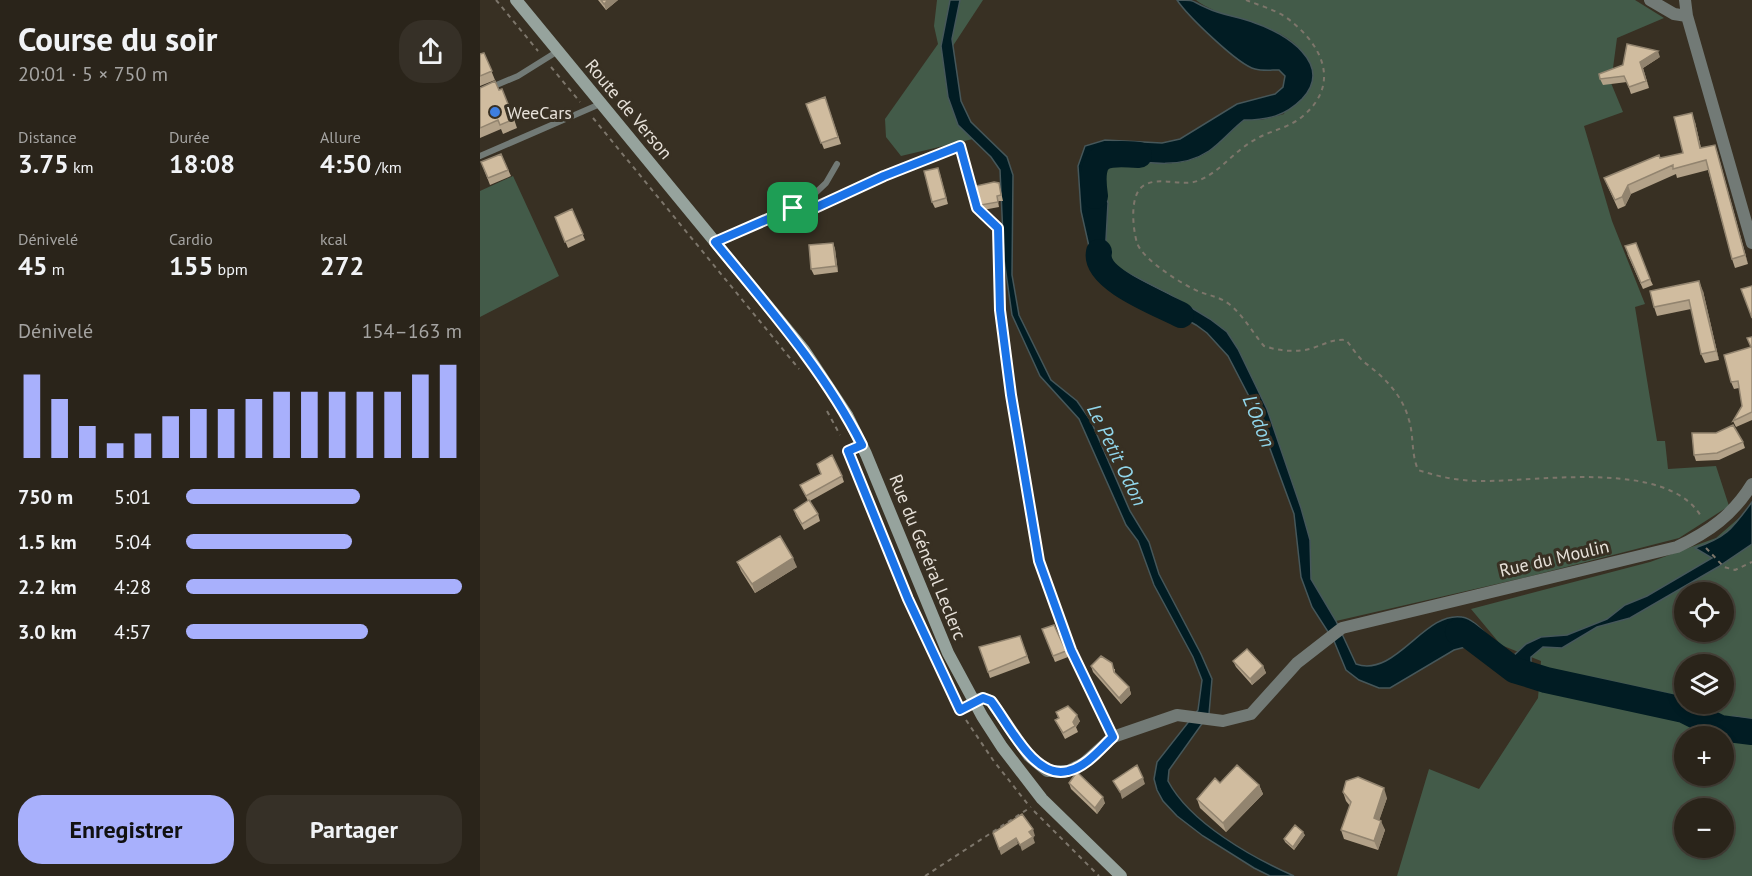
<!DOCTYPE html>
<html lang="fr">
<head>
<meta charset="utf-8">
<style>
  :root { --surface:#2a241a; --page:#363027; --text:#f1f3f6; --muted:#a5a4a2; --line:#464139; --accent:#a8b0fc }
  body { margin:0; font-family:"PT Sans",sans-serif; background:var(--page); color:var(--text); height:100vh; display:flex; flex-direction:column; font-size:22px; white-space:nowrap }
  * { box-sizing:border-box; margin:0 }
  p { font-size:20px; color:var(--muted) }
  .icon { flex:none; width:33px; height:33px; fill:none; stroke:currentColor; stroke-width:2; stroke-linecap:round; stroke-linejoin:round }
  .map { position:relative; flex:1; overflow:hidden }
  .details { display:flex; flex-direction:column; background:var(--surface); width:480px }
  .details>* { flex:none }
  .fabs { position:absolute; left:1194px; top:582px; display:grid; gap:12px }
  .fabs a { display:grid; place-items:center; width:60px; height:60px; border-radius:50%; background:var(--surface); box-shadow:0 3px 9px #0003,0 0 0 2px var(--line); font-size:30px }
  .pin { position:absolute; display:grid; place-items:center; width:51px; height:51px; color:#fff; margin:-26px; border-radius:12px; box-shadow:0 3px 9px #0006 }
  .round { display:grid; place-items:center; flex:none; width:63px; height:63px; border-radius:24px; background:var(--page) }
  .overview { display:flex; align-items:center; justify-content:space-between; height:102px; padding:0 18px }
  h1 { font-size:33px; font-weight:700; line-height:45px }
  .metrics { display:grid; grid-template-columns:repeat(3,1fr); gap:9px; height:102px; padding:6px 18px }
  .metrics div { display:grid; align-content:center }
  .metrics b { font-size:26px; font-weight:700 }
  .metrics small { font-size:16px; font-weight:400 }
  .metrics p { font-size:16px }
  .chart { height:168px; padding:12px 18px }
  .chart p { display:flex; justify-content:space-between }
  .chart svg { width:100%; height:108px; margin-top:6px; stroke:var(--accent); stroke-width:6 }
  .primary-button { display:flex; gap:12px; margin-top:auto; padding:12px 18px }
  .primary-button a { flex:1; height:69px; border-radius:24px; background:var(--accent); color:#111; font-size:24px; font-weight:700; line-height:69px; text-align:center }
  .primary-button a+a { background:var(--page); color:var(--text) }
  ul { padding:0 18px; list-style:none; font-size:20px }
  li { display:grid; grid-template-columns:96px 72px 1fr; align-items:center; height:45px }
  li i { height:15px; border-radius:8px; background:var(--accent) }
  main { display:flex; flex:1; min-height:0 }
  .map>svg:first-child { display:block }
  .green { fill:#435b49; fill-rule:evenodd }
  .water { fill:#011c23; stroke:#46575a; stroke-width:1.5 }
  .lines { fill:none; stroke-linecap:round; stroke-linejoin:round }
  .river { stroke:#011c23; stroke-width:26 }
  .path { stroke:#7d766b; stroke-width:2; stroke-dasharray:4.5 4.5; stroke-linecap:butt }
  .service { stroke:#727a76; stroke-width:6 }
  .minor { stroke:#727a76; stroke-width:12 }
  .secondary { stroke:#96a39d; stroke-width:12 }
  .wall { fill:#b3a289 }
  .shaded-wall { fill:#92846f }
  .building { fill:#d0bc9f; stroke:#92846f; stroke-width:1.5 }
  .route-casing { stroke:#fff; stroke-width:12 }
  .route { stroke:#1a73e8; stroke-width:8 }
  .shop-dot { fill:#3f7fe0; stroke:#383023; stroke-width:2 }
  .labels { text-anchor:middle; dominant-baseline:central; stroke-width:6; stroke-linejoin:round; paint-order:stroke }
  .street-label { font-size:18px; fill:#e7e1d9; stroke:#383023 }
  .poi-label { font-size:18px; fill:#e7e1d9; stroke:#383023; text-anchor:start }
  .water-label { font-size:20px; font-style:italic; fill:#91d6eb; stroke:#383023 }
</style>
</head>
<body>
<main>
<section class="details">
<div class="overview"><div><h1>Course du soir</h1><p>20:01 · 5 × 750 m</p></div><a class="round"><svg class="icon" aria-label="share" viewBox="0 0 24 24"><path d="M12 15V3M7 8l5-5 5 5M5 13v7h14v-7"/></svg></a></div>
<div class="metrics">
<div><p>Distance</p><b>3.75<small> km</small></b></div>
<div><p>Durée</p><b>18:08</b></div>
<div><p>Allure</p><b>4:50<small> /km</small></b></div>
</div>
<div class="metrics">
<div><p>Dénivelé</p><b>45<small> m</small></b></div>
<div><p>Cardio</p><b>155<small> bpm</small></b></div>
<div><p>kcal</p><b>272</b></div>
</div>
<div class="chart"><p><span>Dénivelé</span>154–163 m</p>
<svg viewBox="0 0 160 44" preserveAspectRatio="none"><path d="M5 44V10M15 44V20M25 44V31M35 44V38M45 44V34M55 44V27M65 44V24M75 44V24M85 44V20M95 44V17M105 44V17M115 44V17M125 44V17M135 44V17M145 44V10M155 44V6"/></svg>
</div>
<ul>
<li><b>750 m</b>5:01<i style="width:63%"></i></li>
<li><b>1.5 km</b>5:04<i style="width:60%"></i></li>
<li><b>2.2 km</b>4:28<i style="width:100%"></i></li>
<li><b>3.0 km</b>4:57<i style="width:66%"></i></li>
</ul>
<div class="primary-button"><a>Enregistrer</a><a>Partager</a></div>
</section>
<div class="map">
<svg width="1272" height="876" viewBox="0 0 1272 876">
  <rect width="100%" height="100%" fill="#383023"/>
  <path class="green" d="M457,0H503L463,61C467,90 469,119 493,139L421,156L406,137L405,119L458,44L454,26Z
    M716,0H1155L1184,18L1137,38L1131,83L1143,112L1104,126L1132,221L1165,304L1155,307L1177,441H1185L1188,469L1236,466L1249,506L1199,538L1051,576L856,621L831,579L830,540L787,409L730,319L634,266L628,255L625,232L628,203L616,167L620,155C656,160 696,173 729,151C742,142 752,129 764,120H781L804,114L820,49C793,19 746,23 716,0Z
    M33,176L79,276L0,317V191Z
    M1259,518L1272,531V876H917L949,769L999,789L1058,698L1061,661L1021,645L991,609L1170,562L1236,538ZM1204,592H1244V632H1204ZM1204,664H1244V704H1204ZM1204,736H1244V776H1204ZM1204,808H1244V848H1204Z"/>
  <path class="water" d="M470,0H480L472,39L481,101L491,122L527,157L533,175L532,275L539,315L571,380L597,401L611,421L650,511L669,542L679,574L721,654L732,679L729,714L689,770L688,781C710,823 773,858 814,876H790L774,868L723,836L697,816L683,801L677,790L674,779L677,762L718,710L722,680L713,657L674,585L658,541L646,525L599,419L560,376L532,315L524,259L520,170L511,157L478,125L468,97L461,46Z
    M697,0C718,0 710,1 727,8C741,15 760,17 775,23C805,33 855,64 822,99C805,116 788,120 764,120C752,129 742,142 729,151C696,173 656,160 620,155L616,161V167L628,203L626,240L628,255L634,266L689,294L730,319L747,332L758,349L787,409L821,508L830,540L831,579L856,621L876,664C916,678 944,611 982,617C999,619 1014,649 1032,657L1046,644L1061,637L1087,635L1127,619L1145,605L1167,596L1232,558L1215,548C1247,537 1252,529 1272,502V544L1238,567L1150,618L1117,627L1082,648L1063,647L1051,657V663L1060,671L1112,677L1204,697V704C1215,704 1233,715 1246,719L1253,716L1272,719V734L1196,710L1055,675L1014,653L993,645L974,650L910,688H899L879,680L866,670L854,641L832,607L821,577L814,514L775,408L748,356L727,333L716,325L627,276L618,264L610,251L601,211L598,166L605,146L625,140L682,143L700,139L757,104L795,94L803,87L805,76L799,70C791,70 782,71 775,69C758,65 707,15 697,0Z"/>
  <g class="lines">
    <path class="river" d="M615,196C609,154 622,152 659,155
      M619,252C613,279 680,304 701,315
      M978,632L988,635L1034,670L1066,680L1204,710L1240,728L1272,732"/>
    <path class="path" d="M16,0L58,51
      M766,0C778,5 793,9 804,16C840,41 863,82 823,116C808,129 787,131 771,142C753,153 739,172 720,180C703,188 679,175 663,186C649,196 653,229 657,243C663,260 703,285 720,292C731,296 740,297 749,304C764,316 772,332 784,346C799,351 818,353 833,348C845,344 852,339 866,340C872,347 877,356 884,362C904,377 922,394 929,420C934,437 931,453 938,470C959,477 979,481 1001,481C1058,482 1189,458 1222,518
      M71,67L100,102
      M113,118L319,369
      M336,208L404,176L480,146L497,208L518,228L521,310L531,395L559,561L588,642
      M347,411L360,435
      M405,539L427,599L476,702
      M1226,548L1244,567L1255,570L1272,562
      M486,720L513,760L550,807
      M554,811L619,876
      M445,876L551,807"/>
    <path class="service" d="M0,92L38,76L78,51
      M0,156L120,104
      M235,242L327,201L346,183L357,164
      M368,451L382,445
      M591,650L632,737
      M480,710L493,701"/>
    <path class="minor" d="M1170,0L1194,14L1207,16
      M1205,0L1207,16L1272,243
      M493,701L503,698L511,701L549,756L567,771H588L604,763L633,737L697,715L743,721L771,714L817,663L862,628L1197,547C1229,532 1253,515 1272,484"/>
    <path class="secondary" d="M36,0L324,350L367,415L386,454L468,653L502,716L522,747L562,799L641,876"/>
  </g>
  <path class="wall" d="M118,0H138L126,10Z
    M4,53L15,80L0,86V54Z
    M1180,57L1163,68L1169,88L1151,94L1147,82L1123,85L1120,79Z
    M0,88L19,90L34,119L37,128L23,134L21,129L0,138Z
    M345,97L361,144L344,149L326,104Z
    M1215,122L1221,148L1235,145L1268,264L1255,268L1252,259L1228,170L1197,178L1196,174L1151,194L1145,206L1138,209L1128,187L1124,178L1180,158L1203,153Z
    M21,154L31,176L10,185L1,162Z
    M460,174L468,204L455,208L452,202Z
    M519,183L523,201H518L519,207L503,210L496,186Z
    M92,209L105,240L88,248L75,217Z
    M353,243L355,249L358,272L334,275L331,269Z
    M1147,253L1170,279L1173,285L1163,289Z
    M1223,291L1239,360L1225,363L1221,354L1211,309L1177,316L1174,307Z
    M1272,337V420L1256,427L1253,421L1262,406L1259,388L1254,389L1251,382L1271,347Z
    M1263,442L1265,448L1239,460L1216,461L1214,455Z
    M362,476L364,482L330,501L338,514L340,521L324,530L316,516L314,510L328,501L320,485Z
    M257,562L317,567L275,593L261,571Z
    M562,629L586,651L588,657L575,662Z
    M540,636L550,663L510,678L508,672Z
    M753,661L783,666L786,673L772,685L756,667Z
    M611,666L635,669V673L649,687L651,694L641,704L613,672Z
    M576,712L600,721L596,727L598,732L585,739L575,720L578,718Z
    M589,783L625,803L617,814L591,789Z
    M740,783L779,785L783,794L746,832L720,808L717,799Z
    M863,792L907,798L899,820L905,830L898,850L864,839L861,830L870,806L866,801Z
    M825,835L814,850L805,842L804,839Z"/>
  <path class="shaded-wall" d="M128,0H138L126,10L124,4Z
    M1178,51L1180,57L1163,68L1169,88L1160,62Z
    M1212,113L1215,122L1223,157L1220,148Z
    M1235,145L1238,154L1268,264L1265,255Z
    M1148,185L1151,194L1145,206L1142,197Z
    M353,243L355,249L358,272L356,266Z
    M1219,281L1223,291L1239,360L1236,351Z
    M313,558L317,567L275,593L272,584Z
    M783,666L786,673L772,685L770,679Z
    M649,687L651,694L641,704L639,698Z
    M597,715L600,721L596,727L593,722Z
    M663,778L665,784L642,799L640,792Z
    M779,785L783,794L746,832L743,823Z
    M904,788L907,798L897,827L894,818Z
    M623,797L625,803L617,814L615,808Z
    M901,821L905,830L898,850L894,841Z
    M553,829L555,836L553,837L555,843L542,851L540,845L549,832Z
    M823,832L825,835L814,850L813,847Z
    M536,838L538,844L521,855L519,849Z"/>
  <path class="building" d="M121,0H128L124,4Z
    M1147,44L1178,51L1160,62L1166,81L1149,87L1144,76L1120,79L1119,74L1143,65Z
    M4,53L12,71L0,76V54Z
    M15,81L19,90L22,89L34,119L20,125L18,120L0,128V88Z
    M345,97L358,137L341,143L326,104Z
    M1212,113L1220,148L1235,145L1265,255L1252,259L1226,160L1193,169V165L1148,185L1142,197L1135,200L1124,178L1179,155L1180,158L1203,153L1194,117Z
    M21,154L28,170L8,178L1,162Z
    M458,168L466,198L452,202L444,171Z
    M514,182L519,183L521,195L517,196L518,202L501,205L496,186Z
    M92,209L103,234L85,242L75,217Z
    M353,243L356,266L331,269L329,245Z
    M1156,243L1170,279L1161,283L1145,246Z
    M1219,281L1236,351L1221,354L1209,300L1174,307L1170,291Z
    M1272,286V318L1261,289Z
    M1272,337V412L1253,421L1262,406L1258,381L1251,382L1244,355L1271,347L1267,338Z
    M1253,425L1263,442L1237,453L1214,455L1212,433H1236Z
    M352,455L362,476L326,496L320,485L341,474L337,464Z
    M329,500L338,514L322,524L314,510Z
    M300,536L313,558L272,584L257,562Z
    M574,625L586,651L573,656L562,629Z
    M540,636L547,656L508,672L499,647Z
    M767,649L783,666L770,679L753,661Z
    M621,656L632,663L634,672L649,687L639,698L611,666Z
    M588,706L597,715L593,722L595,726L583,733L575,720L579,718L576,712Z
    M657,765L663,778L640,792L633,781Z
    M757,765L779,785L743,823L717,799L735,778L740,783Z
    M597,772L623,797L615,808L589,783Z
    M878,777L904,788L894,818L901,821L894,841L861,830L871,802L863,792L866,781Z
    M542,814L553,829L549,832L553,837L540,845L536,838L519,849L513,833Z
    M815,825L823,832L813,847L804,839Z"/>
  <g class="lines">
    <g class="route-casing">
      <path id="route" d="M480,146L497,208L518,228L520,310L531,395L559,561L591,650L633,737C620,749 606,767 588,771C554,780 529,724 511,701L503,698L480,710L428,599L368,451L382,445C344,370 288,307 235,242L313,208L326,212L404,176Z"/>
    </g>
    <use href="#route" class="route"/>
  </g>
  <circle class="shop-dot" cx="15" cy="112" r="6"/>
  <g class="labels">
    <g class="street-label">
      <text transform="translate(149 109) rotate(50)">Route de Verson</text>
      <text transform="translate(448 557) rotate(68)">Rue du Général Leclerc</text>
      <text transform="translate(1074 558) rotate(-13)">Rue du Moulin</text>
    </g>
    <g class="poi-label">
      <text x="27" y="112">WeeCars</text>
    </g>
    <g class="water-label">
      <text transform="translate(779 421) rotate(68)">L'Odon</text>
      <text transform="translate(637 455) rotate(64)">Le Petit Odon</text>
    </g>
  </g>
</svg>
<div class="fabs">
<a><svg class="icon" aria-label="locate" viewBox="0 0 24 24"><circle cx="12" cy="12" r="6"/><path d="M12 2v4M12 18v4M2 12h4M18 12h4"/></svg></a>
<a><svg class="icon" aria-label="layers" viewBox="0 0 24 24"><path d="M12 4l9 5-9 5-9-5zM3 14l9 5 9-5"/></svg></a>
<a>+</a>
<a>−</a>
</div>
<div class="pin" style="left:313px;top:208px;background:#1e9e55"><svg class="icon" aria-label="arrive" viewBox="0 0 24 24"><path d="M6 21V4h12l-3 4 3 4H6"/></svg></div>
</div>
</main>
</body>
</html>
